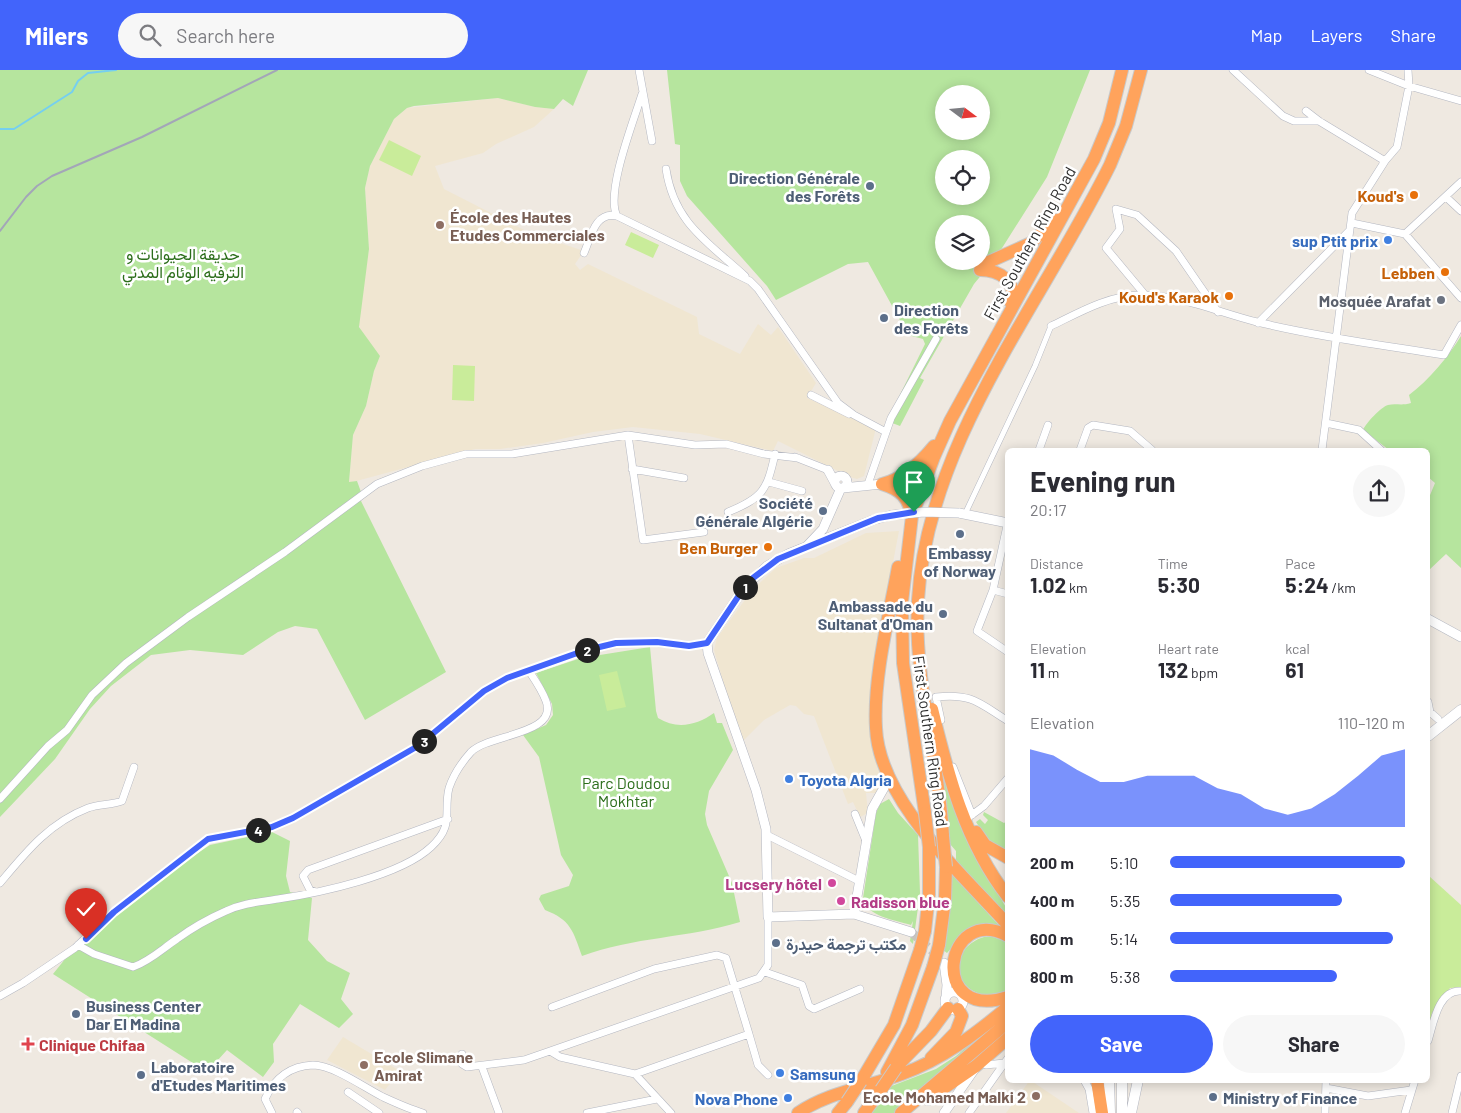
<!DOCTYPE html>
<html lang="en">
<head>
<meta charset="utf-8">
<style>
  :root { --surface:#fff; --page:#f7f7f7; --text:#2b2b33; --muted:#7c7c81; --accent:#4264fb }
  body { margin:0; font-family:Barlow,Vazirmatn,sans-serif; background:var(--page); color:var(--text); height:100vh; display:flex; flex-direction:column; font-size:19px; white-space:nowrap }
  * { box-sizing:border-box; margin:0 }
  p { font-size:16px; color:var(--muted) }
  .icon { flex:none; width:28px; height:28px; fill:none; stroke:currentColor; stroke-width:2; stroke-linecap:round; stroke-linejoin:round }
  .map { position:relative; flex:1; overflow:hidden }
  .drawer { position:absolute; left:1005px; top:378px; width:425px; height:635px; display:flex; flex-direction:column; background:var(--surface); border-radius:8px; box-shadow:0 2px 12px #0003 }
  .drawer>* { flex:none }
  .needle { width:32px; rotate:106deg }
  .buttons { position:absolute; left:935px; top:15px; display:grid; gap:10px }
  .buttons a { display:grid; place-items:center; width:55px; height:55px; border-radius:50%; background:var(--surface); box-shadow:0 2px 12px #0003; font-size:25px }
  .pin { position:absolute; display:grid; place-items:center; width:42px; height:42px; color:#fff; margin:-51px -21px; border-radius:50% 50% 50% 0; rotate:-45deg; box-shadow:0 0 5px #0007 }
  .pin .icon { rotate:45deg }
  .km { position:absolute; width:25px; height:25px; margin:-12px; border-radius:50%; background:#222; color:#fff; font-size:14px; line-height:25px; text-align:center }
  .round { display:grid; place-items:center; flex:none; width:52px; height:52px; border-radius:26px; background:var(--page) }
  .headline { display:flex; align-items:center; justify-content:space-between; height:85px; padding:0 25px }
  h1 { font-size:28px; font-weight:700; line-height:38px }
  .metrics { display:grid; grid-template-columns:repeat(3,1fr); gap:8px; height:85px; padding:5px 25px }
  .metrics div { display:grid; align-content:center }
  .metrics b { font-size:21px; font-weight:700 }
  .metrics small { font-size:14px; font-weight:400 }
  .metrics p { font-size:14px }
  .chart { height:140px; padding:10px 25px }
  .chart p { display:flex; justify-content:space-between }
  .chart svg { width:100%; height:90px; margin-top:5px; fill:var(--accent); opacity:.7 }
  .cta { display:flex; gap:10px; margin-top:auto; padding:10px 25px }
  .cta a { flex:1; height:58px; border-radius:30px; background:var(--accent); color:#fff; font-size:20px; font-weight:700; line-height:58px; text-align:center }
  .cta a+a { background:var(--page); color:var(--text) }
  ul { padding:0 25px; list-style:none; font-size:16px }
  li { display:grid; grid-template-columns:80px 60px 1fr; align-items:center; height:38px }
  li i { height:12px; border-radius:6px; background:var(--accent) }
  header { display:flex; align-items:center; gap:30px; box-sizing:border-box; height:70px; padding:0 25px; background:var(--accent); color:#fff }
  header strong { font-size:24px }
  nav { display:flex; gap:28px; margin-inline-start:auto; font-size:18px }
  .search { width:350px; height:45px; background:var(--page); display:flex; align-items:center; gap:12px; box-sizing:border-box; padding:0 18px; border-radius:28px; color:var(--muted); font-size:19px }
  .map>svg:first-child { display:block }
  .education { fill:#f0e6d1 }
  .green { fill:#b6e59e; fill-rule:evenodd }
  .pitch { fill:#c9ec9a }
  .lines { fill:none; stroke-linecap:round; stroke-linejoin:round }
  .stream { stroke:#75cff0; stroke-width:2 }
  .tertiary-tunnel { stroke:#c8c4bd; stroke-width:9; stroke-dasharray:9 4.5; stroke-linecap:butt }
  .pedestrian-casing { stroke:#b4b7c1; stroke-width:6 }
  .minor-casing { stroke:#b4b7c1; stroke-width:8 }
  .tertiary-casing { stroke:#b4b7c1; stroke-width:10 }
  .secondary-casing { stroke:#b4b7c1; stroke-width:11 }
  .motorway-casing { stroke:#c9c9c9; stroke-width:14 }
  .pedestrian { stroke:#fff; stroke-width:5 }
  .minor { stroke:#fff; stroke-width:7 }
  .tertiary { stroke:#fff; stroke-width:9 }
  .secondary { stroke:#fff; stroke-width:10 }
  .motorway { stroke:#ffa35c; stroke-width:12 }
  .rail { stroke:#a3a6b8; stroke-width:2 }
  .tertiary-bridge-casing { stroke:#b4b7c1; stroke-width:10; stroke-linecap:butt }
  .motorway-bridge-casing { stroke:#c9c9c9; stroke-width:14; stroke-linecap:butt }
  .tertiary-bridge { stroke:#fff; stroke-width:9 }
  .motorway-bridge { stroke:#ffa35c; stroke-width:12 }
  .route-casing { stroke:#fff; stroke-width:10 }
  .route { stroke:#4264fb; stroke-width:6 }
  .service-dot { fill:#5c6f8a; stroke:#fff; stroke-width:2 }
  .food-dot { fill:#e8710a; stroke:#fff; stroke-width:2 }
  .education-dot { fill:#8d6e63; stroke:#fff; stroke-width:2 }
  .shop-dot { fill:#3f7fe0; stroke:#fff; stroke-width:2 }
  .worship-dot { fill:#6b7280; stroke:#fff; stroke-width:2 }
  .hotel-dot { fill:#d1479c; stroke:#fff; stroke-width:2 }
  .health-dot { fill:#e0444e; stroke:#fff; stroke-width:2 }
  .labels { text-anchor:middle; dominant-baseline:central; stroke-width:5; stroke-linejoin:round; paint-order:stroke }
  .service-label { font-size:16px; font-weight:bold; fill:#4e5e75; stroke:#fff; text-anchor:start }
  .food-label { font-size:16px; font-weight:bold; fill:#c56008; stroke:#fff; text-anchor:end }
  .education-label { font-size:16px; font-weight:bold; fill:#785e54; stroke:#fff; text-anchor:start }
  .shop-label { font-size:16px; font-weight:bold; fill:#366cbe; stroke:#fff; text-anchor:end }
  .street-label { font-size:16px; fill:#2e2e2e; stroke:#fff }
  .park-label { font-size:16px; fill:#2c6e1b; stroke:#fff }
  .worship-label { font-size:16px; font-weight:bold; fill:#5b616d; stroke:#fff; text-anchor:end }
  .hotel-label { font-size:16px; font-weight:bold; fill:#b23c85; stroke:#fff; text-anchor:end }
  .health-label { font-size:16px; font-weight:bold; fill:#be3a42; stroke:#fff; text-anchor:start }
</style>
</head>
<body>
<header>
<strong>Milers</strong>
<div class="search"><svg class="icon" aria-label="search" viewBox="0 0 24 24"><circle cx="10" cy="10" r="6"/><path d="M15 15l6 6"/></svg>Search here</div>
<nav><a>Map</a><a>Layers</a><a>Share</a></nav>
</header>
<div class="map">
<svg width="1461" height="1043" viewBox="0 0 1461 1043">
  <rect width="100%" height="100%" fill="#efe9e1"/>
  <path class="education" d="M498,28L535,37L554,39L534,57L496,74L483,83L435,96L444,119L530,163L584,181L575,194L580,200L588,194L697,247L699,264L740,284L758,254L771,265L778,257L816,313L807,328L876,358L864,406L857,409L850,407L778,371L773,381L700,364L633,357L593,362L543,373L500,379H475L349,413L353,365L366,336L374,301L380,286L362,264L358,252L369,179L365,118L370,96L394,49L407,38Z
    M899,461L890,508L872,669L876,692L883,712L878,723H866L868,743L860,747L853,732L848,734L814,646L804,644L796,636L790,635L764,650L741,673L714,580L717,568L753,519L776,498L804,488H814L866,463Z
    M343,967L400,1001L385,1020L327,990Z
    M1030,1010L1079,1043H1006Z"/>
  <path class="green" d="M0,0H588L573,36L563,29L554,39L535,37L498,28L414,36L407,38L394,49L370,96L365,118L369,179L359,257L380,286L374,301L366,336L353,365L349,412L357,411L361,422V431L446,602L365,650L317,559L295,556L278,562L243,585L190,580L151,585L111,616L90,639L55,689L0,747Z
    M667,0H1090L1047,107L997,186L974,214L920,308L924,310L900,356L887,351L925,274L923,269L908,265L868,192L848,194L776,230L767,216L687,126L680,111V75L675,74ZM944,24H981V61H944ZM944,89H981V126H944ZM944,154H981V191H944Z
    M1461,266V498L1446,484L1428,501V430L1435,413L1428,407V380H1389L1363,360C1366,353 1381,337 1388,335C1396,333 1401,336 1411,333L1409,325C1429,310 1448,287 1461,266Z
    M650,577L656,641L658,648C677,660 697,655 714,643L717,653H722L733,680L709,721L705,744L707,755L732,813L740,852C688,868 633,867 582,886C573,861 571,850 545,840L539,829L541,825L569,816L573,805L561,785L539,687L523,665L546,655L553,645L552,634L536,603L581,588Z
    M937,681L984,800L1007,839V851L956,791V781L950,774Z
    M889,729L898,743L918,765L920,823L913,874L910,871L913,851L911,855C895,850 867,847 863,828L876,743L880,734Z
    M984,742L1004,753L1007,751V783L988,770L976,752L980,749L985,754L988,750L983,745Z
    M272,762L290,771L286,806L290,822L312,828L308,870L327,891L350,903L341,929L353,944L339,958L300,934L273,974L274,992L263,1007L227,980L207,1002L53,904L99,847L210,775Z
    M952,804L1005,862L963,865L947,883L943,880Z
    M984,867H993L1007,872V923C1000,924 991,927 984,925C949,917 952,876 984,867Z
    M1007,943V947L897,1043H871L889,1017L936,999L956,986Z"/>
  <path class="pitch" d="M389,70L421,86L412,106L379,90Z
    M631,162L659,175L653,188L625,175Z
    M453,295L475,296L474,331L452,330Z
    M617,601L626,637L607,641L599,605Z
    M1428,802L1429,806L1461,835V917L1450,918L1432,943L1428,961Z"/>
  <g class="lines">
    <path class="stream" d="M0,59H14L72,22L78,11L88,3L116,0"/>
    <path class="tertiary-tunnel" d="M911,862L939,887"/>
    <g class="pedestrian-casing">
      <path id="pedestrian" d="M965,444L1035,296L1051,256"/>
    </g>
    <g class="minor-casing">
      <path id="minor" d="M639,0L652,71
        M1233,0L1283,46L1294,51H1319
        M1369,0L1409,16L1461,31
        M642,24C634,50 605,123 617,146L750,211L758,219L838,333L854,345L886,362
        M1306,41L1319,51L1385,91
        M666,99C674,153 708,172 745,206
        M1446,127L1461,141
        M1352,153L1405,164L1461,112
        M1405,164L1461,228
        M584,183C591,167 595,141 617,146
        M1146,226L1106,178L1120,159L1116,139L1137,145L1176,181L1218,242
        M1258,253L1349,161
        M1051,256C1080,242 1107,226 1139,225C1178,224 1220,243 1257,252C1319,267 1382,275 1444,285L1461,255
        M811,325L849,344
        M1326,353L1359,360L1381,380
        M628,365L643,470L704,462
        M1039,380L1048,355
        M1080,380L1088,358L1093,355L1130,361L1152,380
        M1322,380L1352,143L1385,91L1397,77L1409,16L1408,0
        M795,387L828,400
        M632,399L684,408
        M769,412L802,421
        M868,414L891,348L936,269
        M728,442C763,428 767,420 775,384
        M1008,451L993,520L977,561L1008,582
        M993,520L1008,524
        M1428,632L1430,642L1438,649
        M941,650L936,627C972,623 979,633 1008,651
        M953,697L972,745
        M0,729L48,676L67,660L92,625L126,593L188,547L285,482L377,414L422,396L466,384H512L628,365L695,375L726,374L764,384L798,388
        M855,744L866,771
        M969,747L984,736L1008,708
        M767,765L859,811
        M0,813C26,782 49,753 88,738C99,734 112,735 122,731L134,697
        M316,822L310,820L303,806L308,800L448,749
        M78,875L94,884L133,897C150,891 162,879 177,869C192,858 210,848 226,841C243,833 260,832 278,829C319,823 400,806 431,777C455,755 443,742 449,718C453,706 462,692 471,682C488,664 559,665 546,631C542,620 535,610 529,601L583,581L616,573H657L689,575L707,573
        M765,902L802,915L809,936L814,939L860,919
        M0,926L23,913L75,878L113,842L207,769L272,757L293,748L418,676L484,621L507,608L529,601
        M552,937L654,899L717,885L726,888L749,964L635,1004
        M749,964L758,995L768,1005
        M1428,971C1433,955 1438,919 1461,921
        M462,984V994L467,997L524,990L550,981
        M982,992L986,995L1004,993
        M482,997L499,1043
        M1084,1010L1089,1019L1093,1043
        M1326,1018L1368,1026L1411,1020
        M348,1022L379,1043
        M297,1042L298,1043
        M272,1043L265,1029C274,1009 289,996 313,995C333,995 365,1018 383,1027C396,1033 409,1039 423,1043
        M587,1043L657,1029
        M671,1043L635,1004L560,987L550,981L759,908L768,895V847
        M969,1043L1008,988
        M1325,1043L1326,1010
        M1405,1043L1415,1010
        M1452,1043L1461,1006"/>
    </g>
    <g class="tertiary-casing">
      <path id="tertiary" d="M828,400L835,413
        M835 412a6 6 0 1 1 12 0a6 6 0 1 1-12 0Z
        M843,418L882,414
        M959,443L1008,453
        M892,445L873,450L788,484L767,496L744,518L707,573L708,583L756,720L766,759L768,847L854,844L911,862
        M807,476L823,459L841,418
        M1428,549L1461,567
        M854,844L872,739L885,716V704
        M944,893L947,915L946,927
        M945 931a9 9 0 1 1 18 0a9 9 0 1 1-18 0Z
        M944,1043L974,1000"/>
    </g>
    <g class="secondary-casing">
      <path id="secondary" d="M1428,666L1461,640
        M1109,1010L1110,1043
        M1122,1010V1043
        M1131,1043L1138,1010"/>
    </g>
    <g class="motorway-casing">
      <path id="motorway" d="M984,194L1031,173L1055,150
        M980,200C1000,200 1018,212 1011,233
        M882,414C901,420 908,427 912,446
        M882,414C903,409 920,393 934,376
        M898,497C889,546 873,608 876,658C879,730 961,803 1008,855
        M932,639C948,705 965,772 1008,827
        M925,743L903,593L902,532L912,446L934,387L950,351L1094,89L1109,53L1122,0
        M976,762L985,775L1008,788
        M943,766C939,687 913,610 918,530C927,372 1042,233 1110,95L1126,56L1141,0
        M925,861L929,824V777
        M1008,866C944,832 927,953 1008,927
        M939,875L945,830L946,797
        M931,988L956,962L962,946L958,939
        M899,994L931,961L948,938
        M887,1002L912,955L933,897
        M1097,1010L1102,1043
        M861,1011L894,955L920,880
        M928,1029L976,996L1008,968
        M798,1043C828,1022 868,1017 902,1004C943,989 974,965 1008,937
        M838,1043L847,1032
        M864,1043L881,1020
        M901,1043L1008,952"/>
    </g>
    <use href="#pedestrian" class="pedestrian"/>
    <use href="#minor" class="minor"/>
    <use href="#tertiary" class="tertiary"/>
    <use href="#secondary" class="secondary"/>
    <use href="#motorway" class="motorway"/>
    <path class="rail" d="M0,161L26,127L37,116L52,106L142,67L277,0"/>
    <g class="tertiary-bridge-casing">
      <path id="tertiary-bridge" d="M892,445L924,442L959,443"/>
    </g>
    <g class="motorway-bridge-casing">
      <path id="motorway-bridge" d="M925,743L929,777
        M943,766L946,797
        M920,880L925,861
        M933,897L939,875
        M881,1020L896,998
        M847,1032L861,1011"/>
    </g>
    <use href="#tertiary-bridge" class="tertiary-bridge"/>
    <use href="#motorway-bridge" class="motorway-bridge"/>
  </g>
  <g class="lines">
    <g class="route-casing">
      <path id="route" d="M86,869L114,842L208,769L272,757L293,748L418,676L484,621L507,608L583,581L616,573L657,572L689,576L707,573L744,518L753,508L778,489L878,448L914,442"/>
    </g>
    <use href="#route" class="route"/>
  </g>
  <g class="service-dot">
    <circle cx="870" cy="116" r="5"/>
    <circle cx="884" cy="248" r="5"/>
    <circle cx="823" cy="441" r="5"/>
    <circle cx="960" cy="464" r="5"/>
    <circle cx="943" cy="544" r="5"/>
    <circle cx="776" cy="873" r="5"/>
    <circle cx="76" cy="944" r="5"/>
    <circle cx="141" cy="1005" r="5"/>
    <circle cx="1213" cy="1027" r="5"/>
  </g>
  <g class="food-dot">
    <circle cx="1414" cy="125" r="5"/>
    <circle cx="1445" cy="202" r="5"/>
    <circle cx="1229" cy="226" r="5"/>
    <circle cx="768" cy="477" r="5"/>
  </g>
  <g class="education-dot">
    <circle cx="440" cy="155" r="5"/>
    <circle cx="364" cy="995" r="5"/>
    <circle cx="1036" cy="1026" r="5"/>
  </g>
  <g class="shop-dot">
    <circle cx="1388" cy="170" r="5"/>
    <circle cx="789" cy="709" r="5"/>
    <circle cx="780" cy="1003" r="5"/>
    <circle cx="788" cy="1028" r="5"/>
  </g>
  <circle class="worship-dot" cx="1441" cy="230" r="5"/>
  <g class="hotel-dot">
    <circle cx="832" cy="813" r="5"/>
    <circle cx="841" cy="831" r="5"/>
  </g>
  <path class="health-dot" d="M25.5 966.5h5v5h5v5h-5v5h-5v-5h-5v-5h5z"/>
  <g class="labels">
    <g class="service-label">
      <text x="860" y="107" text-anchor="end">Direction Générale<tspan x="860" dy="18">des Forêts</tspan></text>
      <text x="894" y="239">Direction<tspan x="894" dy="18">des Forêts</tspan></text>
      <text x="813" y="432" text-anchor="end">Société<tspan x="813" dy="18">Générale Algérie</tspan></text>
      <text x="960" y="482" text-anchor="middle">Embassy<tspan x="960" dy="18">of Norway</tspan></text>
      <text x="933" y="535" text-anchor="end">Ambassade du<tspan x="933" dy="18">Sultanat d'Oman</tspan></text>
      <text x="786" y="873">مكتب ترجمة حيدرة</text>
      <text x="86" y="935">Business Center<tspan x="86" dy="18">Dar El Madina</tspan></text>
      <text x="151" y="996">Laboratoire<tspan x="151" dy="18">d'Etudes Maritimes</tspan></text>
      <text x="1223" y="1027">Ministry of Finance</text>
    </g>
    <g class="food-label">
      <text x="1404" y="125">Koud's</text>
      <text x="1435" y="202">Lebben</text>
      <text x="1219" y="226">Koud's Karaok</text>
      <text x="758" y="477">Ben Burger</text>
    </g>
    <g class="education-label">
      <text x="450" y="146">École des Hautes<tspan x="450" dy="18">Etudes Commerciales</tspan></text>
      <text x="374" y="986">Ecole Slimane<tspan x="374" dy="18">Amirat</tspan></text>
      <text x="1026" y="1026" text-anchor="end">Ecole Mohamed Malki 2</text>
    </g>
    <g class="shop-label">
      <text x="1378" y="170">sup Ptit prix</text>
      <text x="799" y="709" text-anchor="start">Toyota Algria</text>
      <text x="790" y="1003" text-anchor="start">Samsung</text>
      <text x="778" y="1028">Nova Phone</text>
    </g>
    <g class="street-label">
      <text transform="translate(1029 173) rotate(-61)">First Southern Ring Road</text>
      <text transform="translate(931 671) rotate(82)">First Southern Ring Road</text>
    </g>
    <g class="park-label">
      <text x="183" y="183">حديقة الحيوانات و<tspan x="183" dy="18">الترفيه الوئام المدني</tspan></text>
      <text x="626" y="712">Parc Doudou<tspan x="626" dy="18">Mokhtar</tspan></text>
    </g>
    <g class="worship-label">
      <text x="1431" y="230">Mosquée Arafat</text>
    </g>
    <g class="hotel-label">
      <text x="822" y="813">Lucsery hôtel</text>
      <text x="851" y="831" text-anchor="start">Radisson blue</text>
    </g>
    <g class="health-label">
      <text x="39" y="974">Clinique Chifaa</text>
    </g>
  </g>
</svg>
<div class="buttons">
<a><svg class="needle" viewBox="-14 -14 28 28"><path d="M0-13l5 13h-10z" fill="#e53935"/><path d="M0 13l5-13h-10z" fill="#7c7c81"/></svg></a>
<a><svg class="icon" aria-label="locate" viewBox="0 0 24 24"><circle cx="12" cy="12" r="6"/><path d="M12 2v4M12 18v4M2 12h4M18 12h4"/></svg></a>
<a><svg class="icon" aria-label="layers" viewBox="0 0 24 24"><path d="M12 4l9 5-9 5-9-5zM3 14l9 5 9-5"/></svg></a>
</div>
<div class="pin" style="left:914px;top:442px;background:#1e9e55"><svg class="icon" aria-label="arrive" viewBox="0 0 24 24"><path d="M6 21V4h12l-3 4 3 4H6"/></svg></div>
<div class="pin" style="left:86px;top:869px;background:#d93025"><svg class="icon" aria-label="check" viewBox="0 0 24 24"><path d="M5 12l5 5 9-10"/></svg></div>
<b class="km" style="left:745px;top:517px">1</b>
<b class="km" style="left:587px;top:580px">2</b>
<b class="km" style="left:424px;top:671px">3</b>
<b class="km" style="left:258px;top:760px">4</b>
<section class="drawer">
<div class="headline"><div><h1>Evening run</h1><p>20:17</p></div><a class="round"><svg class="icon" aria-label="share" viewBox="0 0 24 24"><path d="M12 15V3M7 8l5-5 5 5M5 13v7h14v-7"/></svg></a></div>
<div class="metrics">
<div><p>Distance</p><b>1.02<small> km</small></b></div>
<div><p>Time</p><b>5:30</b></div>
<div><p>Pace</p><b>5:24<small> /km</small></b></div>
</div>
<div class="metrics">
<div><p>Elevation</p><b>11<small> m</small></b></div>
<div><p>Heart rate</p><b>132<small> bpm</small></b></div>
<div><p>kcal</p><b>61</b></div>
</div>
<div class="chart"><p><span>Elevation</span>110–120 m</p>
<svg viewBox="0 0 160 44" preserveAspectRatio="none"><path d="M0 44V6L10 9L20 16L30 22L40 22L50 19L60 19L70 19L80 25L90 28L100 35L110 38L120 35L130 28L140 19L150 9L160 6V44z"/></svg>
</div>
<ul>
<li><b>200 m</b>5:10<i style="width:100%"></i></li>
<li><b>400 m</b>5:35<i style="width:73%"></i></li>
<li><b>600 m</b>5:14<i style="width:95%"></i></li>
<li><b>800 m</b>5:38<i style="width:71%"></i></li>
</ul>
<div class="cta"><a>Save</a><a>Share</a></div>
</section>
</div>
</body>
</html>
